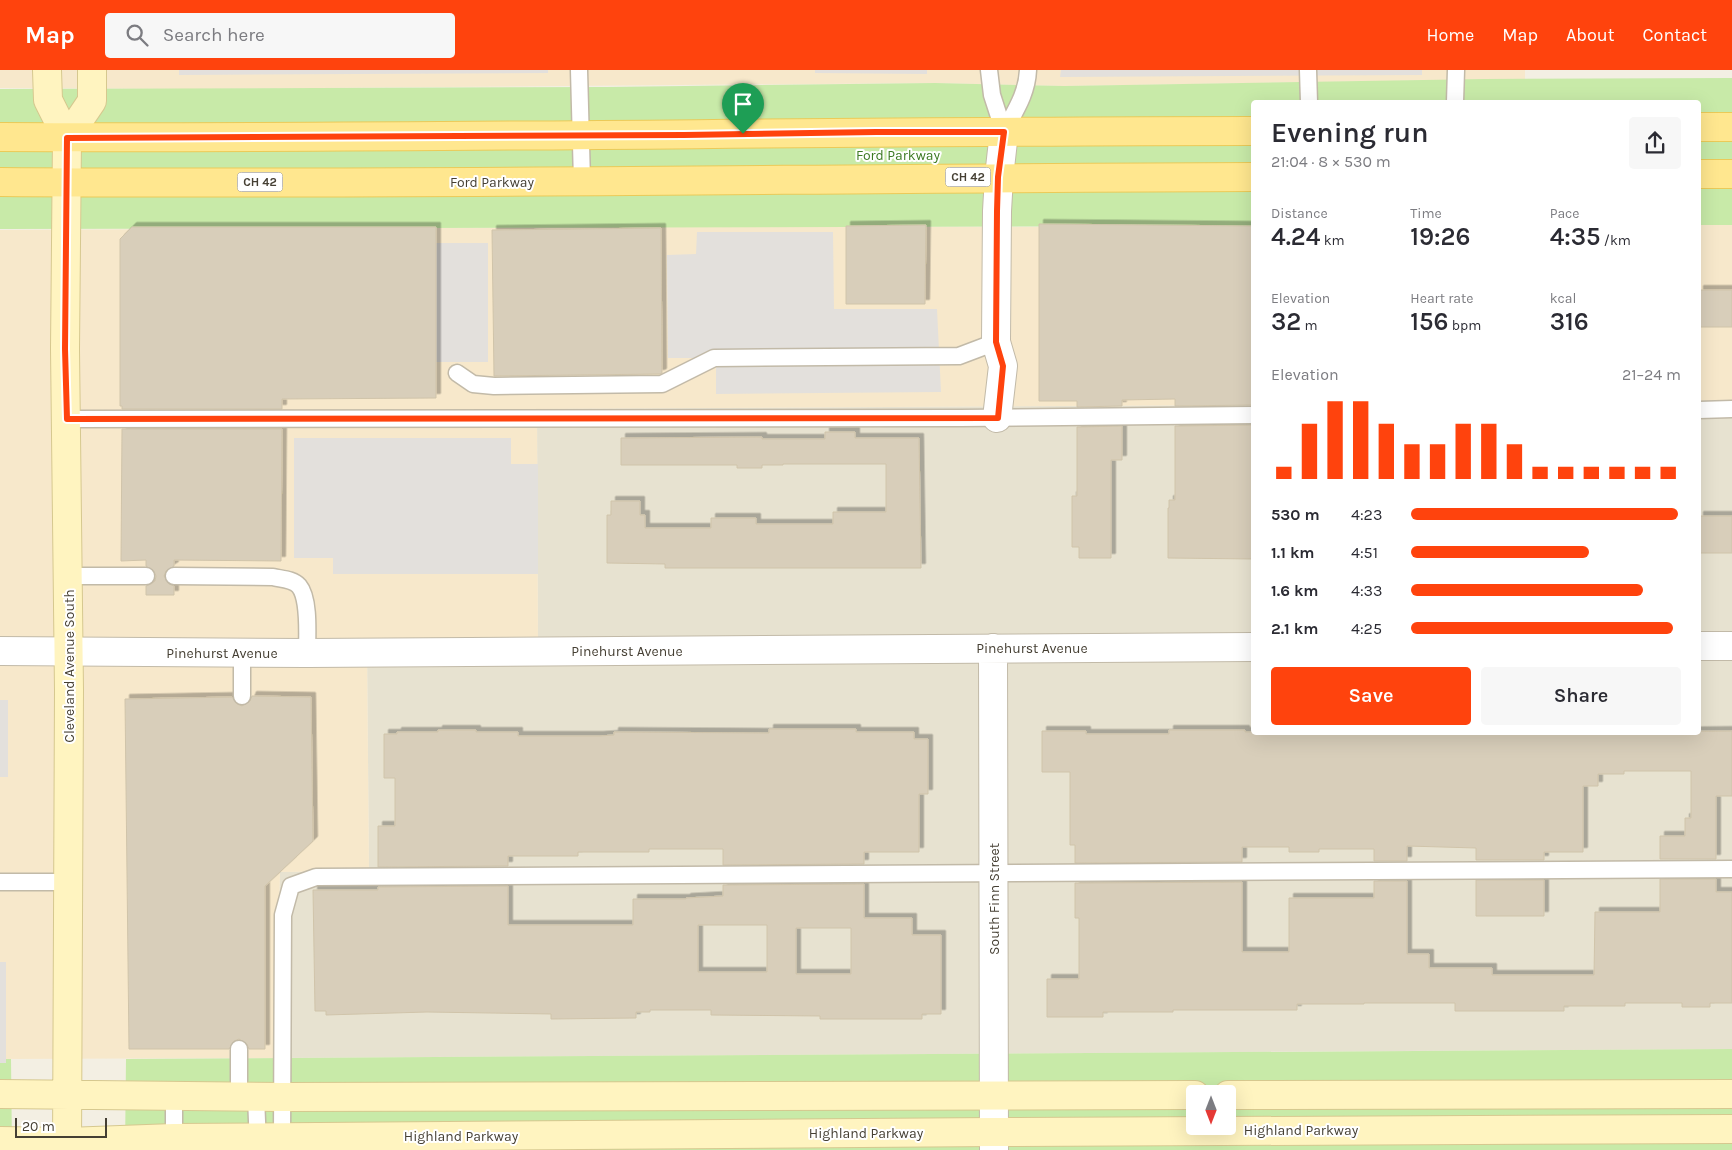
<!DOCTYPE html>
<html lang="en">
<head>
<meta charset="utf-8">
<style>
  :root { --surface:#fff; --page:#f7f7f7; --text:#2b2b33; --muted:#7c7c81; --accent:#ff430d }
  body { margin:0; font-family:Karla,sans-serif; background:var(--page); color:var(--text); height:100vh; display:flex; flex-direction:column; font-size:19px; white-space:nowrap }
  * { box-sizing:border-box; margin:0 }
  p { font-size:16px; color:var(--muted) }
  .icon { flex:none; width:28px; height:28px; fill:none; stroke:currentColor; stroke-width:2; stroke-linecap:round; stroke-linejoin:round }
  .map { position:relative; flex:1; overflow:hidden }
  .details { position:absolute; left:1251px; top:30px; width:450px; height:635px; display:flex; flex-direction:column; background:var(--surface); border-radius:5px; box-shadow:0 5px 20px #0002 }
  .details>* { flex:none }
  .needle { width:32px; rotate:180deg }
  .controls { position:absolute; left:1186px; top:1015px; display:grid; gap:10px }
  .controls a { display:grid; place-items:center; width:50px; height:50px; border-radius:5px; background:var(--surface); box-shadow:0 5px 20px #0002; font-size:25px }
  .scale { position:absolute; left:15px; bottom:12px; width:92px; box-sizing:border-box; padding-left:5px; border:2px solid #453f33; border-top:0; font-size:14px; line-height:18px; white-space:nowrap; color:#453f33; -webkit-text-stroke:4px #fff; paint-order:stroke }
  .pin { position:absolute; display:grid; place-items:center; width:42px; height:42px; color:#fff; margin:-51px -21px; border-radius:50% 50% 50% 0; rotate:-45deg; box-shadow:0 0 5px #0007 }
  .pin .icon { rotate:45deg }
  .round { display:grid; place-items:center; flex:none; width:52px; height:52px; border-radius:5px; background:var(--page) }
  .head { display:flex; align-items:center; justify-content:space-between; height:85px; padding:0 20px }
  h1 { font-size:28px; font-weight:600; line-height:38px }
  .figures { display:grid; grid-template-columns:repeat(3,1fr); gap:8px; height:85px; padding:5px 20px }
  .figures div { display:grid; align-content:center }
  .figures b { font-size:25px; font-weight:600 }
  .figures small { font-size:14px; font-weight:400 }
  .figures p { font-size:14px }
  .chart { height:140px; padding:10px 20px }
  .chart p { display:flex; justify-content:space-between }
  .chart svg { width:100%; height:90px; margin-top:5px; stroke:var(--accent); stroke-width:6 }
  .cta { display:flex; gap:10px; margin-top:auto; padding:10px 20px }
  .cta a { flex:1; height:58px; border-radius:5px; background:var(--accent); color:#fff; font-size:20px; font-weight:600; line-height:58px; text-align:center }
  .cta a+a { background:var(--page); color:var(--text) }
  ul { padding:0 20px; list-style:none; font-size:16px }
  li { display:grid; grid-template-columns:80px 60px 1fr; align-items:center; height:38px }
  li i { height:12px; border-radius:6px; background:var(--accent) }
  header { display:flex; align-items:center; gap:30px; box-sizing:border-box; height:70px; padding:0 25px; background:var(--accent); color:#fff }
  header strong { font-size:24px }
  nav { display:flex; gap:28px; margin-inline-start:auto; font-size:18px }
  .search { width:350px; height:45px; background:var(--page); display:flex; align-items:center; gap:12px; box-sizing:border-box; padding:0 18px; border-radius:5px; color:var(--muted); font-size:19px }
  .map>svg:first-child { display:block }
  .residential { fill:#e7e2d0 }
  .commercial { fill:#f7e8cb }
  .green { fill:#c8eaa8; fill-rule:evenodd }
  .parking { fill:#e3e0dc }
  .building { fill:#d8ceba; stroke:#d0c4aa; fill-rule:evenodd; filter:url(#shadow) }
  .lines { fill:none; stroke-linecap:round; stroke-linejoin:round }
  .lane-casing { stroke:#c2baa8; stroke-width:19 }
  .street-casing { stroke:#c2baa8; stroke-width:30 }
  .secondary-casing { stroke:#d6c88f; stroke-width:30 }
  .primary-casing { stroke:#ebca58; stroke-width:30 }
  .lane { stroke:#fff; stroke-width:16 }
  .street { stroke:#fff; stroke-width:28 }
  .secondary { stroke:#fff4c0; stroke-width:28 }
  .primary { stroke:#ffe78f; stroke-width:28 }
  .route-casing { stroke:#fff; stroke-width:10 }
  .route { stroke:#ff430d; stroke-width:6 }
  .labels { text-anchor:middle; dominant-baseline:central; stroke-width:4; stroke-linejoin:round; paint-order:stroke }
  .shield { fill:#fff; stroke:#7d7970; stroke-width:1 }
  .shield-label { font-size:12px; font-weight:bold; fill:#453f33 }
  .park-label { font-size:14px; fill:#3d7a23; stroke:#fff }
  .street-label { font-size:14px; fill:#453f33; stroke:#fff }
</style>
</head>
<body>
<header>
<strong>Map</strong>
<div class="search"><svg class="icon" aria-label="search" viewBox="0 0 24 24"><circle cx="10" cy="10" r="6"/><path d="M15 15l6 6"/></svg>Search here</div>
<nav><a>Home</a><a>Map</a><a>About</a><a>Contact</a></nav>
</header>
<div class="map">
<svg width="1732" height="1080" viewBox="0 0 1732 1080">
  <defs>
    <filter id="shadow"><feDropShadow dx="4.5" dy="-4.5" stdDeviation="0" flood-color="#0004"/></filter>
  </defs>
  <rect width="100%" height="100%" fill="#f3efe3"/>
  <path class="residential" d="M1699,331H1732V979L276,988L280,802L369,801L367,577L538,578L537,339L1254,335V662H1699Z"/>
  <path class="commercial" d="M0,0H1525V9L1064,16L935,13L187,19L0,18Z
    M1699,155H1732V331H1699Z
    M661,157H1254V335L537,339L538,579L367,577L369,801L280,802L276,988L0,989V160Z"/>
  <path class="green" d="M1732,8V155H1699V32H1254V156L0,159V19L607,17L935,13L1064,16L1484,9Z
    M1732,979V1080H125L126,989ZM1195,1024H1228V1056H1195Z
    M0,989H11L12,1080H0Z"/>
  <path class="parking" d="M179,0H548V3L179,5Z
    M815,0H927V4L815,3Z
    M1061,0H1422V5L1060,7Z
    M697,162H833L834,239H937L941,322L716,324V288H668L667,185L696,184Z
    M436,173H488V292H436Z
    M294,368H511V394H538V504H333V488H294Z
    M0,630H8V707H0Z
    M0,892H6V993H0Z"/>
  <path class="building" d="M1039,154L1254,156V335L1175,336V329L1122,330V336L1077,337V331H1039Z
    M926,155L925,234H846V156Z
    M132,157H436V328L282,329V339H122V336H120V169Z
    M661,158L662,303L660,304L494,306L492,160Z
    M1699,220H1732V257H1699Z
    M1254,355V489L1168,488V438H1169V430H1175V356Z
    M1122,356V390H1111V488H1079V477H1072V426H1077V357Z
    M122,359H282L281,491L174,490V496L166,501L164,506L169,514L174,516V525H146V516L151,514L155,511L156,506L154,501L146,496V490L121,491Z
    M825,362H855V368H919L921,498H665V494L607,493V445H611V431H640V445H645V458H711V448H756V454H833V442H886V394H783V395H762V398H737V395H621V368L762,367V369H825Z
    M1699,446H1732V483H1699Z
    M252,626L311,627L313,771L265,816V979H249L247,974L239,969L234,971L229,979H129L125,629L232,627L237,634L242,636L250,631Z
    M769,659H856V662H914V669H928V724H919V782H864V794L723,795V779H649V782H578V786H508V796L378,797V756H395V708H384V664H397V662H438V660H476V662H518V666H599L614,665V662L769,663Z
    M1169,660H1245V662H1300V664H1628V662L1732,661V726H1716V789H1660V766H1685V748H1691V701H1624V704H1598V716H1583V782H1544V790H1476V778L1407,776V791H1374V779H1319V782H1289V777H1242V792L1075,793V775H1070V702H1042V661H1086V664H1169Z
    M1660,809H1716V822H1732V933H1710V937H1682V933H1625V936H1564V941H1455V933H1364V934H1297V940H1173V942H1103V947H1047V909H1079V848H1075V813L1242,812V882H1289V828H1374V811H1407V884H1429V898H1492V905H1594L1595,842H1660Z
    M1476,810H1544V846H1476Z
    M864,814V848H912V865H941V944H922V949H820V946L711,945V940H650V942H636V948L551,949V944L427,942L326,945V941H315L313,820H378V817L508,816V855H633V829H686V828L723,826V815ZM698,855H767V902H698ZM796,858H851V904H796Z"/>
  <g class="lines">
    <g class="lane-casing">
      <path id="lane" d="M579,0L582,111
        M989,0L992,25L1004,62
        M1308,0L1309,32
        M1455,32L1456,0
        M1004,62C1015,41 1027,24 1028,0
        M457,303L473,314L494,316L662,314L714,288L959,286L996,272
        M1699,340L1732,339
        M67,349L960,348L1254,345
        M68,506H146
        M174,506L273,507C281,509 293,509 299,516C310,529 307,567 307,583
        M242,583V626
        M0,812H67
        M174,1026V1076
        M239,1027V979
        M256,1027L258,1075
        M282,1067L283,845L291,816L316,807L1732,799"/>
    </g>
    <g class="street-casing">
      <path id="street" d="M997,348L1003,296L996,272L997,141L999,107L1004,62
        M1699,576H1732
        M993,578L994,1080
        M0,581L307,583L1254,577"/>
    </g>
    <g class="secondary-casing">
      <path id="secondary" d="M47,0L48,30L67,68L65,279L69,620L67,1080
        M67,68L92,31V0
        M0,1024L282,1027L1195,1025
        M1228,1025L1732,1024
        M0,1071L67,1072L174,1068L994,1062L1732,1059"/>
    </g>
    <g class="primary-casing">
      <path id="primary" d="M1699,57H1732
        M0,67C418,69 836,61 1254,61
        M1699,104H1732
        M0,112C418,115 836,108 1254,107"/>
    </g>
    <use href="#lane" class="lane"/>
    <use href="#street" class="street"/>
    <use href="#secondary" class="secondary"/>
    <use href="#primary" class="primary"/>
  </g>
  <g class="lines">
    <g class="route-casing">
      <path id="route" d="M876,62H1004L998,107L997,141L996,272L1003,296L998,348L67,349L65,279L67,68L684,65Z"/>
    </g>
    <use href="#route" class="route"/>
  </g>
  <g class="labels">
    <g class="shield">
      <rect x="945.5" y="97.5" width="45" height="19" rx="4"/>
      <rect x="237.5" y="102.5" width="45" height="19" rx="4"/>
    </g>
    <g class="shield-label">
      <text x="968" y="107">CH 42</text>
      <text x="260" y="112">CH 42</text>
    </g>
    <g class="park-label">
      <text x="898" y="85">Ford Parkway</text>
    </g>
    <g class="street-label">
      <text x="492" y="112">Ford Parkway</text>
      <text x="1032" y="578">Pinehurst Avenue</text>
      <text x="627" y="581">Pinehurst Avenue</text>
      <text x="222" y="583">Pinehurst Avenue</text>
      <text transform="translate(69 596) rotate(-90)">Cleveland Avenue South</text>
      <text transform="translate(994 829) rotate(-90)">South Finn Street</text>
      <text x="1301" y="1060">Highland Parkway</text>
      <text x="866" y="1063">Highland Parkway</text>
      <text x="461" y="1066">Highland Parkway</text>
    </g>
  </g>
</svg>
<div class="controls">
<a><svg class="needle" viewBox="-14 -14 28 28"><path d="M0-13l5 13h-10z" fill="#e53935"/><path d="M0 13l5-13h-10z" fill="#7c7c81"/></svg></a>
</div>
<div class="scale">20 m</div>
<div class="pin" style="left:743px;top:64px;background:#1e9e55"><svg class="icon" aria-label="arrive" viewBox="0 0 24 24"><path d="M6 21V4h12l-3 4 3 4H6"/></svg></div>
<section class="details">
<div class="head"><div><h1>Evening run</h1><p>21:04 · 8 × 530 m</p></div><a class="round"><svg class="icon" aria-label="share" viewBox="0 0 24 24"><path d="M12 15V3M7 8l5-5 5 5M5 13v7h14v-7"/></svg></a></div>
<div class="figures">
<div><p>Distance</p><b>4.24<small> km</small></b></div>
<div><p>Time</p><b>19:26</b></div>
<div><p>Pace</p><b>4:35<small> /km</small></b></div>
</div>
<div class="figures">
<div><p>Elevation</p><b>32<small> m</small></b></div>
<div><p>Heart rate</p><b>156<small> bpm</small></b></div>
<div><p>kcal</p><b>316</b></div>
</div>
<div class="chart"><p><span>Elevation</span>21–24 m</p>
<svg viewBox="0 0 160 44" preserveAspectRatio="none"><path d="M5 44V38M15 44V17M25 44V6M35 44V6M45 44V17M55 44V27M65 44V27M75 44V17M85 44V17M95 44V27M105 44V38M115 44V38M125 44V38M135 44V38M145 44V38M155 44V38"/></svg>
</div>
<ul>
<li><b>530 m</b>4:23<i style="width:99%"></i></li>
<li><b>1.1 km</b>4:51<i style="width:66%"></i></li>
<li><b>1.6 km</b>4:33<i style="width:86%"></i></li>
<li><b>2.1 km</b>4:25<i style="width:97%"></i></li>
</ul>
<div class="cta"><a>Save</a><a>Share</a></div>
</section>
</div>
</body>
</html>
